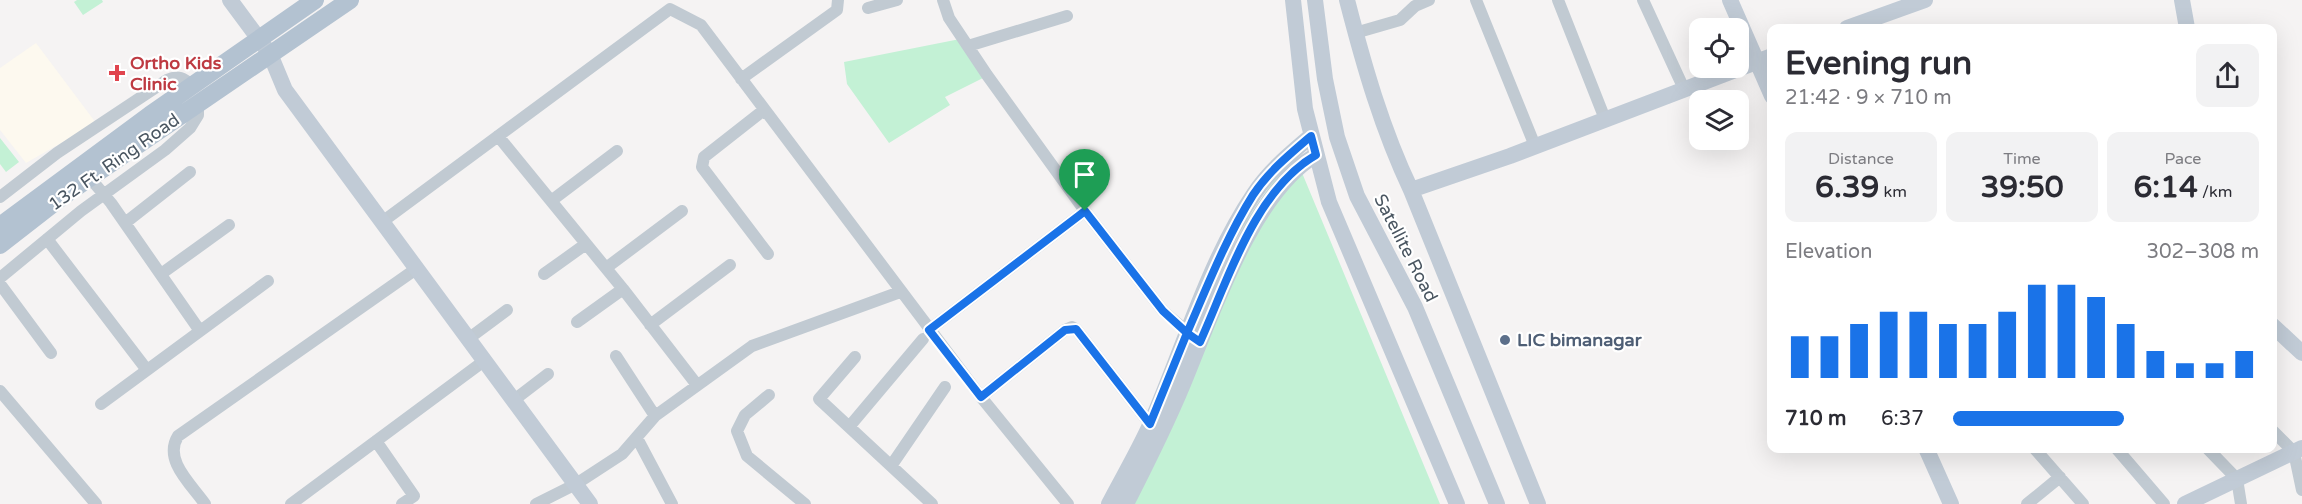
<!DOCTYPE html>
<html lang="en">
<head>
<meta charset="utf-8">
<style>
  :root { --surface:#fff; --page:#f2f2f3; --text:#2b2b33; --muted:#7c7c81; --accent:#1a73e8 }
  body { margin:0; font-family:"Varela Round",sans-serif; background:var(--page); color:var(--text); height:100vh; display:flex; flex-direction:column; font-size:22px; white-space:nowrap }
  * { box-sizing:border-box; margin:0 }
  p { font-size:20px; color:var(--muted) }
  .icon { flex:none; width:33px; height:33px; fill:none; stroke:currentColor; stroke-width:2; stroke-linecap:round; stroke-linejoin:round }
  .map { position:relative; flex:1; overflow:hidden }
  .sheet { position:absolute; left:1767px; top:24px; width:510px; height:429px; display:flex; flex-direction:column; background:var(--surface); border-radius:12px; box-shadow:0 6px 24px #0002 }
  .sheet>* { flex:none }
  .fabs { position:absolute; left:1689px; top:18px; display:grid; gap:12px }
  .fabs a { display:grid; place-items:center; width:60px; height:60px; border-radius:12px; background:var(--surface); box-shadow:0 6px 24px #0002; font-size:30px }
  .pin { position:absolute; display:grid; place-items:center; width:51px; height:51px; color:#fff; margin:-62px -26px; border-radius:50% 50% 50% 0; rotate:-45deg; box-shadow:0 0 6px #0007 }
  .pin .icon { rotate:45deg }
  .round { display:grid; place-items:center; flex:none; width:63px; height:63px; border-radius:12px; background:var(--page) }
  .overview { display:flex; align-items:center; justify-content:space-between; height:102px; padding:0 18px }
  h1 { font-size:33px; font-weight:700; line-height:45px }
  .metrics { display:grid; grid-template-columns:repeat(3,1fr); gap:9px; height:102px; padding:6px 18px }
  .metrics div { display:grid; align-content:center; border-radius:12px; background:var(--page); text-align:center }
  .metrics b { font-size:30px; font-weight:700 }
  .metrics small { font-size:16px; font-weight:400 }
  .metrics p { font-size:16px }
  .chart { height:168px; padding:12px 18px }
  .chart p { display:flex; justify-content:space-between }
  .chart svg { width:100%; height:108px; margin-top:6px; stroke:var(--accent); stroke-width:6 }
  ul { padding:0 18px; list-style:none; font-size:20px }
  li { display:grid; grid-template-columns:96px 72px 1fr; align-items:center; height:45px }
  li i { height:15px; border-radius:8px; background:var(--accent) }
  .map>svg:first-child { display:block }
  .commercial { fill:#fdf9ef }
  .green { fill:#c3f1d5 }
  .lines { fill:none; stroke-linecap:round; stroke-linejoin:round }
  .street { stroke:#c1cad2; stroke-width:12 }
  .secondary { stroke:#c1cbd6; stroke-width:16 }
  .primary { stroke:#b3c2d1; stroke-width:18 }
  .route-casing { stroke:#fff; stroke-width:12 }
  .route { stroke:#1a73e8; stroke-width:8 }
  .health-dot { fill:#e0444e; stroke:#fff; stroke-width:2 }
  .service-dot { fill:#5c6f8a; stroke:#fff; stroke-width:2 }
  .labels { text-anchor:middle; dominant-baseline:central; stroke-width:4.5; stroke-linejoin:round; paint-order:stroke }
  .health-label { font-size:18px; font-weight:bold; fill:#be3a42; stroke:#fff; text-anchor:start }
  .street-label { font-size:18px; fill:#4a5661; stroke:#fff }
  .service-label { font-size:18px; font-weight:bold; fill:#4e5e75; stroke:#fff; text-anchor:start }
</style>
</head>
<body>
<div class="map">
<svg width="2302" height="504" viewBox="0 0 2302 504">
  <rect width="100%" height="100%" fill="#f5f3f3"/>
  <path class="commercial" d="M36,43L96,123L26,163L0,130V68Z"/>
  <path class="green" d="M77,0H102L103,2L83,15L74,2Z
    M960,39L983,78L945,97L950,105L889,143L847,84L844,62Z
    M0,138L19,162L6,172L0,164Z
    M1292,163L1300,168L1440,504H1117L1246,221L1273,181Z"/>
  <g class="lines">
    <path class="street" d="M943,0L949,18L987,75L1085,211
      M1476,0L1535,146
      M1558,0L1605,119
      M1643,0L1684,89
      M868,8L897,0
      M1355,33L1400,20L1415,6L1429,0
      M968,46L1067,16
      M741,79L837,10L838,0
      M764,110L704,157L702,167L768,254
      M498,136L623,289L697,385
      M90,178L111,203L200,331
      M0,197L57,153L167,80C178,75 184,78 192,86
      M551,201L617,151
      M382,222L670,9L701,25L981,397L1068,504
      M125,223L190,172
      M47,239L147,370
      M606,268L682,211
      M161,274L229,225
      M544,274L586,244
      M0,278L81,211L165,150L190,128L198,115V104
      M0,284L51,353
      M577,322L623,289
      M650,325L730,265
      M929,330L1085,211L1163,311L1192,336
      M468,339L507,310
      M616,356L655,416
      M855,357L819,399L932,504
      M0,391L96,504
      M769,395L745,415L737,431L747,456L805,504
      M981,397L1065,330L1072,327L1076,329L1150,424
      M514,400L548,374
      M101,404L268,281
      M849,427L923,339
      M2272,430L2294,452L2302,490
      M637,438L672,504
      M376,441L414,496L402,504
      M2034,448L2083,504
      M2116,448L2164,504
      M2207,448L2237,479L2241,504
      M891,466L945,387
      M205,504C191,484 163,460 178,436L416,269
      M291,504L484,361
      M536,504L576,484L622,454L655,416L752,346L900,292
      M2027,504L2060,477"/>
    <path class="secondary" d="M230,0L270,54L285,90L590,504
      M1293,0L1305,109L1329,202L1457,504
      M1315,0L1325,79L1337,137L1357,196L1415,307L1497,504
      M1347,0C1364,66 1382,129 1411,190L1538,504
      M1730,0L1772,96
      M2182,0L2187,28
      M1847,28L1925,0
      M1411,190L1510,156L1772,56
      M2272,325L2302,353
      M1926,448L1951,504
      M1109,504C1123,477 1139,450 1151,423C1183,350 1209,260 1254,194C1269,171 1290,154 1311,136
      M1126,504C1146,465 1166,425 1183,384C1211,317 1252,192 1316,155
      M2185,504L2302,448"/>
    <path class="primary" d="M0,226L150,115L315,0
      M0,245L63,196L350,0"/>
  </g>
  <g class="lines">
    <g class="route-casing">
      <path id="route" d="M1085,211L929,330L981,397L1065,330L1076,329L1150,424L1187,333L1200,342C1228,280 1255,190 1316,155L1311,136C1290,154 1268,172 1253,195C1226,238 1207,287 1187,333L1163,311L1085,211"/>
    </g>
    <use href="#route" class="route"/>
  </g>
  <path class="health-dot" d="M114 64h6v6h6v6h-6v6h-6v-6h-6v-6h6z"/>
  <circle class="service-dot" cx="1505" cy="340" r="6"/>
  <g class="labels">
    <g class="health-label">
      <text x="130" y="63">Ortho Kids<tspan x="130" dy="21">Clinic</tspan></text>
    </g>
    <g class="street-label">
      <text transform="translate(114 162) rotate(-35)">132 Ft. Ring Road</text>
      <text transform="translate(1406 248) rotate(63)">Satellite Road</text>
    </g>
    <g class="service-label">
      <text x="1517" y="340">LIC bimanagar</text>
    </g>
  </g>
</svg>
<div class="fabs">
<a><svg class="icon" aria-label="locate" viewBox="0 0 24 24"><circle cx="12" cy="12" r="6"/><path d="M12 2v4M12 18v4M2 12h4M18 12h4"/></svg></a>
<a><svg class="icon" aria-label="layers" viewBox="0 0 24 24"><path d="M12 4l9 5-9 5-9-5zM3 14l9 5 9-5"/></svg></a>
</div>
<div class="pin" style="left:1085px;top:211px;background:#1e9e55"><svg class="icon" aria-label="arrive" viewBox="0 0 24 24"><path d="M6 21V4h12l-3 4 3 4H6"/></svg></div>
<section class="sheet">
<div class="overview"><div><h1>Evening run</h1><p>21:42 · 9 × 710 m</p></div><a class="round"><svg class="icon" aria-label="share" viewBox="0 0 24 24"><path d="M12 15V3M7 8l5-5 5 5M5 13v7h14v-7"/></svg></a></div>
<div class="metrics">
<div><p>Distance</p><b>6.39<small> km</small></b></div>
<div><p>Time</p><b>39:50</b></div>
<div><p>Pace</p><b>6:14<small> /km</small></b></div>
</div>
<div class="chart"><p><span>Elevation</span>302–308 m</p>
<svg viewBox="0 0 160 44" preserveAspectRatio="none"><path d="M5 44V27M15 44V27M25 44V22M35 44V17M45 44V17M55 44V22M65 44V22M75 44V17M85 44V6M95 44V6M105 44V11M115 44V22M125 44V33M135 44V38M145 44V38M155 44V33"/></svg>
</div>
<ul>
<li><b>710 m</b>6:37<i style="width:56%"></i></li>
</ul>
</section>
</div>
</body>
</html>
